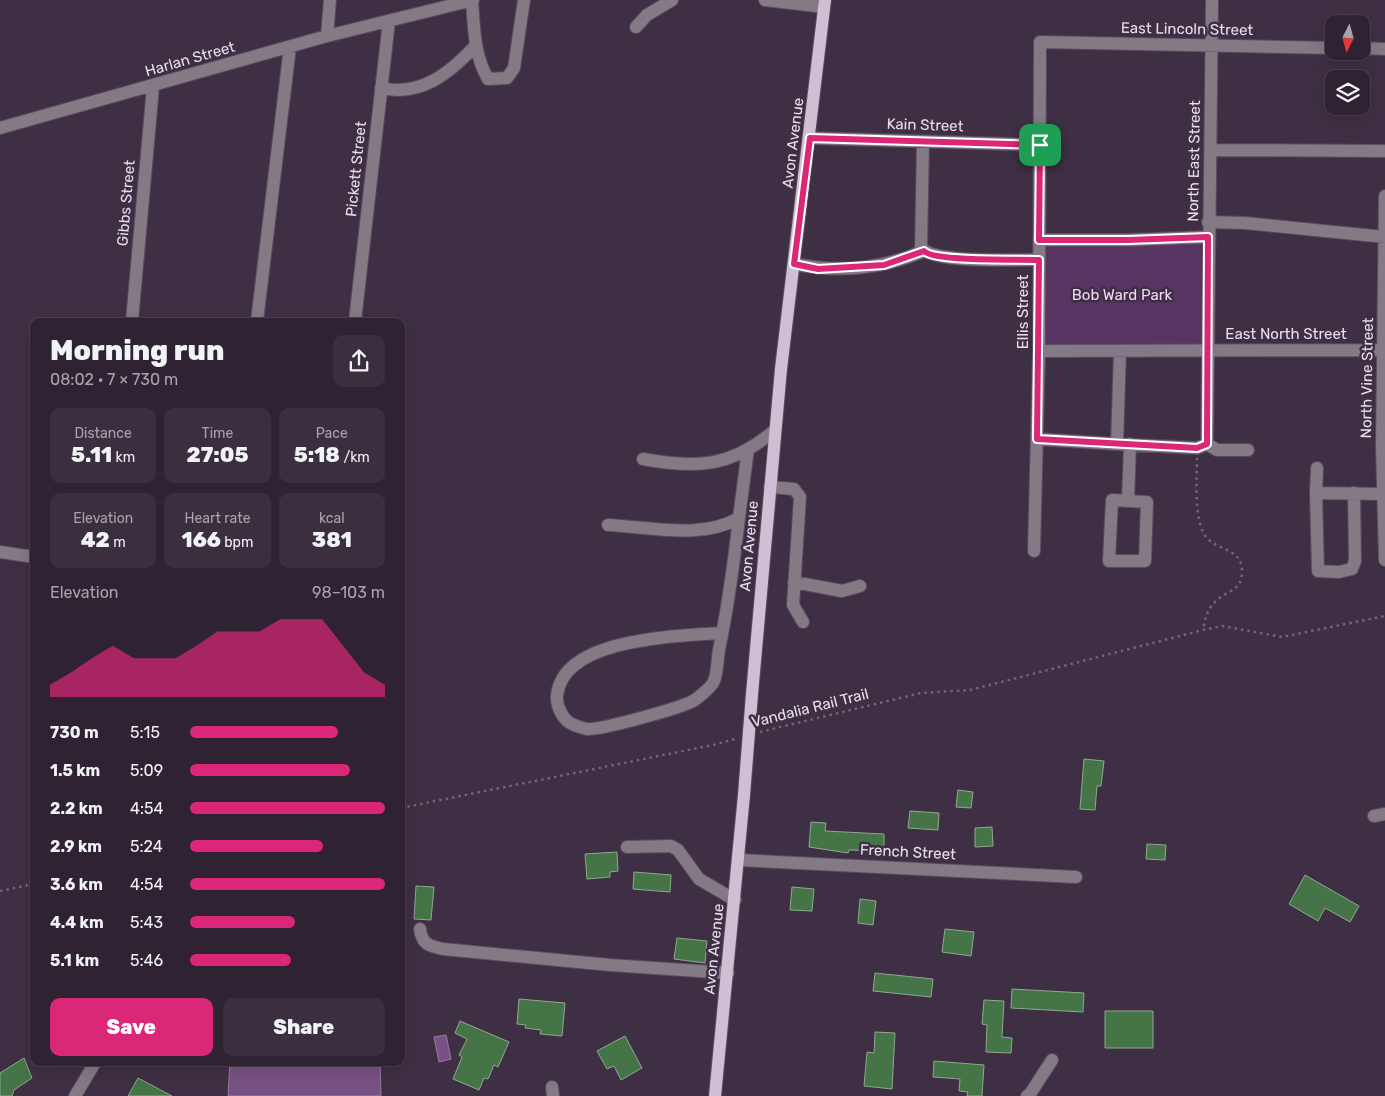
<!DOCTYPE html>
<html lang="en">
<head>
<meta charset="utf-8">
<style>
  :root { --surface:#2f2333; --page:#3b2f3f; --text:#f1f3f6; --muted:#a7a4ac; --line:#4a404e; --accent:#db2777 }
  body { margin:0; font-family:Rubik,sans-serif; background:var(--page); color:var(--text); height:100vh; display:flex; flex-direction:column; font-size:19px; white-space:nowrap }
  * { box-sizing:border-box; margin:0 }
  p { font-size:16px; color:var(--muted) }
  .icon { flex:none; width:28px; height:28px; fill:none; stroke:currentColor; stroke-width:2; stroke-linecap:round; stroke-linejoin:round }
  .map { position:relative; flex:1; overflow:hidden }
  .drawer { position:absolute; left:30px; top:318px; width:375px; height:748px; display:flex; flex-direction:column; background:var(--surface); border-radius:10px; box-shadow:0 5px 20px #0002,0 0 0 1px var(--line) }
  .drawer>* { flex:none }
  .needle { width:32px; rotate:186deg }
  .controls { position:absolute; left:1325px; top:15px; display:grid; gap:10px }
  .controls a { display:grid; place-items:center; width:45px; height:45px; border-radius:10px; background:var(--surface); box-shadow:0 5px 20px #0002,0 0 0 1px var(--line); font-size:25px }
  .pin { position:absolute; display:grid; place-items:center; width:42px; height:42px; color:#fff; margin:-21px; border-radius:10px; box-shadow:0 2px 8px #0006 }
  .round { display:grid; place-items:center; flex:none; width:52px; height:52px; border-radius:10px; background:var(--page) }
  .head { display:flex; align-items:center; justify-content:space-between; height:85px; padding:0 20px }
  h1 { font-size:28px; font-weight:800; line-height:38px }
  .metrics { display:grid; grid-template-columns:repeat(3,1fr); gap:8px; height:85px; padding:5px 20px }
  .metrics div { display:grid; align-content:center; border-radius:10px; background:var(--page); text-align:center }
  .metrics b { font-size:21px; font-weight:800 }
  .metrics small { font-size:14px; font-weight:400 }
  .metrics p { font-size:14px }
  .chart { height:140px; padding:10px 20px }
  .chart p { display:flex; justify-content:space-between }
  .chart svg { width:100%; height:90px; margin-top:5px; fill:var(--accent); opacity:.7 }
  .button { display:flex; gap:10px; margin-top:auto; padding:10px 20px }
  .button a { flex:1; height:58px; border-radius:10px; background:var(--accent); color:#fff; font-size:20px; font-weight:800; line-height:58px; text-align:center }
  .button a+a { background:var(--page); color:var(--text) }
  ul { padding:0 20px; list-style:none; font-size:16px }
  li { display:grid; grid-template-columns:80px 60px 1fr; align-items:center; height:38px }
  li i { height:12px; border-radius:6px; background:var(--accent) }
  .map>svg:first-child { display:block }
  .green { fill:#583463 }
  .water { fill:#785284; stroke:#9a7ca3 }
  .building { fill:#457547; stroke:#90a890 }
  .lines { fill:none; stroke-linecap:round; stroke-linejoin:round }
  .minor-casing { stroke:#5a4b5f; stroke-width:14 }
  .major-casing { stroke:#5a4b5f; stroke-width:14 }
  .path { stroke:#736477; stroke-width:2.5; stroke-dasharray:2.5 4; stroke-linecap:butt }
  .minor { stroke:#837a85; stroke-width:12 }
  .major { stroke:#cfbed4; stroke-width:12 }
  .major-bridge-casing { stroke:#5a4b5f; stroke-width:14; stroke-linecap:butt }
  .major-bridge { stroke:#cfbed4; stroke-width:12 }
  .route-casing { stroke:#fff; stroke-width:10 }
  .route { stroke:#db2777; stroke-width:6 }
  .labels { text-anchor:middle; dominant-baseline:central; stroke-width:5; stroke-linejoin:round; paint-order:stroke }
  .street-label { font-size:15px; fill:#e8deec; stroke:#3f2f44 }
  .park-label { font-size:15px; fill:#f0d9f7; stroke:#3f2f44 }
</style>
</head>
<body>
<div class="map">
<svg width="1385" height="1096" viewBox="0 0 1385 1096">
  <rect width="100%" height="100%" fill="#3f2f44"/>
  <path class="green" d="M1039,243L1205,244L1203,346L1039,348Z"/>
  <path class="water" d="M446,1035L451,1059L439,1062L434,1037Z
    M230,1061H380L381,1096H228Z"/>
  <path class="building" d="M1084,759L1104,761L1101,786H1097L1095,810L1080,809Z
    M958,790L973,792L971,808L956,807Z
    M910,811L939,813L938,830L908,828Z
    M811,822L826,823L825,831L884,834V851L849,850L848,853L809,847Z
    M992,827L993,846L975,847V828Z
    M1147,844L1166,845L1165,860L1146,859Z
    M617,852L618,871L610,872V877L587,879L585,854Z
    M634,872L671,875L670,892L633,889Z
    M1305,875L1359,906L1350,922L1325,908L1318,921L1289,904Z
    M416,886L434,887L431,920L414,919Z
    M792,887L814,889L812,911L790,910Z
    M860,899L876,901L873,925L858,923Z
    M945,929L974,932L971,956L942,952Z
    M677,938L707,941L705,963L674,959Z
    M875,973L933,979L931,997L873,991Z
    M1012,989L1084,993L1083,1012L1011,1008Z
    M519,999L565,1003L562,1036L540,1034L541,1030L525,1028L526,1025L517,1024Z
    M984,1000L1004,1001L1002,1037L1012,1038L1011,1053L986,1052L987,1025L982,1024Z
    M1105,1011H1153V1048H1105Z
    M460,1021L509,1042L498,1067L494,1065L488,1079L484,1078L479,1090L453,1079L462,1057L459,1055L467,1039L455,1033Z
    M875,1032L895,1033L892,1089L864,1086L867,1052L874,1053Z
    M625,1036L642,1068L621,1080L614,1066L607,1069L597,1051Z
    M24,1058L32,1078L14,1090L12,1096H0V1073Z
    M934,1061L984,1065L982,1096H967L968,1092L959,1091L960,1079L933,1077Z
    M138,1078L172,1096H128Z"/>
  <g class="lines">
    <g class="minor-casing">
      <path id="minor" d="M472,0C474,28 474,55 488,79L507,78L514,68L524,0
        M765,0L824,7
        M636,27L647,15L672,0
        M327,36L330,0
        M1361,48L1385,49
        M381,88C421,97 450,73 476,45
        M0,128L327,36L473,0
        M810,138L1040,145
        M923,142L921,248C937,264 1014,259 1039,260
        M1211,150L1385,151
        M1385,196L1382,445L1385,560
        M1208,222L1245,223L1385,237
        M1039,240H1127L1208,237
        M794,264C841,273 881,269 924,251
        M132,321L153,87
        M257,321L290,47
        M355,321L389,21
        M1039,351L1385,350
        M1120,351L1117,444L1197,448L1207,444
        M1037,439L1117,444
        M1207,444L1212,0
        M1207,444L1217,450H1248
        M643,459C697,469 732,467 775,430
        M770,487L794,489L800,497L793,605L803,622
        M1316,493L1317,468
        M1354,493L1355,561L1352,569L1339,572L1318,571L1316,493L1383,494
        M1128,501L1112,500L1109,561H1145L1147,502L1128,501L1130,444
        M608,525C650,527 701,540 739,518L748,449
        M1034,551L1039,351L1040,42L1334,48
        M0,552L34,557
        M794,582L842,591L860,586
        M722,633C680,636 562,637 557,696C556,706 563,720 572,724C576,726 583,728 587,729C602,730 680,708 693,701C698,698 710,688 713,683C718,675 717,659 719,650C728,606 734,562 739,518
        M1374,816L1385,814
        M627,847L671,846L678,850L699,879L735,900
        M739,860L1076,877
        M420,929C422,945 430,946 443,949L610,965L728,973
        M552,1087L553,1096
        M75,1096L96,1061
        M1027,1096L1030,1094L1052,1060"/>
    </g>
    <g class="major-casing">
      <path id="major" d="M752,694L781,369L825,0
        M715,1096L744,795"/>
    </g>
    <path class="path" d="M1197,458C1197,478 1193,523 1207,538C1220,552 1243,548 1242,573C1242,591 1225,591 1215,602C1207,610 1205,619 1203,630
      M760,732L921,693L970,690L1203,630L1222,626L1282,637L1385,616
      M401,808L713,745L735,739
      M0,891L34,884"/>
    <use href="#minor" class="minor"/>
    <use href="#major" class="major"/>
    <g class="major-bridge-casing">
      <path id="major-bridge" d="M744,795L752,694"/>
    </g>
    <use href="#major-bridge" class="major-bridge"/>
  </g>
  <g class="lines">
    <g class="route-casing">
      <path id="route" d="M810,138L1040,145L1039,240H1128L1208,237L1207,444L1197,448L1037,439L1039,260C1019,259 935,262 924,251L884,265L818,269L794,264Z"/>
    </g>
    <use href="#route" class="route"/>
  </g>
  <g class="labels">
    <g class="street-label">
      <text transform="translate(1187 29) rotate(1)">East Lincoln Street</text>
      <text transform="translate(190 59) rotate(-16)">Harlan Street</text>
      <text transform="translate(925 125) rotate(2)">Kain Street</text>
      <text transform="translate(793 143) rotate(-83)">Avon Avenue</text>
      <text transform="translate(1194 161) rotate(-89)">North East Street</text>
      <text transform="translate(356 169) rotate(-84)">Pickett Street</text>
      <text transform="translate(126 203) rotate(-85)">Gibbs Street</text>
      <text transform="translate(1023 312) rotate(-90)">Ellis Street</text>
      <text x="1286" y="334">East North Street</text>
      <text transform="translate(1367 378) rotate(-89)">North Vine Street</text>
      <text transform="translate(749 546) rotate(-85)">Avon Avenue</text>
      <text transform="translate(810 708) rotate(-14)">Vandalia Rail Trail</text>
      <text transform="translate(908 852) rotate(3)">French Street</text>
      <text transform="translate(714 949) rotate(-84)">Avon Avenue</text>
    </g>
    <g class="park-label">
      <text x="1122" y="295">Bob Ward Park</text>
    </g>
  </g>
</svg>
<div class="controls">
<a><svg class="needle" viewBox="-14 -14 28 28"><path d="M0-13l5 13h-10z" fill="#e53935"/><path d="M0 13l5-13h-10z" fill="#a7a4ac"/></svg></a>
<a><svg class="icon" aria-label="layers" viewBox="0 0 24 24"><path d="M12 4l9 5-9 5-9-5zM3 14l9 5 9-5"/></svg></a>
</div>
<div class="pin" style="left:1040px;top:145px;background:#1e9e55"><svg class="icon" aria-label="arrive" viewBox="0 0 24 24"><path d="M6 21V4h12l-3 4 3 4H6"/></svg></div>
<section class="drawer">
<div class="head"><div><h1>Morning run</h1><p>08:02 · 7 × 730 m</p></div><a class="round"><svg class="icon" aria-label="share" viewBox="0 0 24 24"><path d="M12 15V3M7 8l5-5 5 5M5 13v7h14v-7"/></svg></a></div>
<div class="metrics">
<div><p>Distance</p><b>5.11<small> km</small></b></div>
<div><p>Time</p><b>27:05</b></div>
<div><p>Pace</p><b>5:18<small> /km</small></b></div>
</div>
<div class="metrics">
<div><p>Elevation</p><b>42<small> m</small></b></div>
<div><p>Heart rate</p><b>166<small> bpm</small></b></div>
<div><p>kcal</p><b>381</b></div>
</div>
<div class="chart"><p><span>Elevation</span>98–103 m</p>
<svg viewBox="0 0 160 44" preserveAspectRatio="none"><path d="M0 44V38L10 32L20 25L30 19L40 25L50 25L60 25L70 19L80 12L90 12L100 12L110 6L120 6L130 6L140 19L150 32L160 38V44z"/></svg>
</div>
<ul>
<li><b>730 m</b>5:15<i style="width:76%"></i></li>
<li><b>1.5 km</b>5:09<i style="width:82%"></i></li>
<li><b>2.2 km</b>4:54<i style="width:100%"></i></li>
<li><b>2.9 km</b>5:24<i style="width:68%"></i></li>
<li><b>3.6 km</b>4:54<i style="width:100%"></i></li>
<li><b>4.4 km</b>5:43<i style="width:54%"></i></li>
<li><b>5.1 km</b>5:46<i style="width:52%"></i></li>
</ul>
<div class="button"><a>Save</a><a>Share</a></div>
</section>
</div>
</body>
</html>
